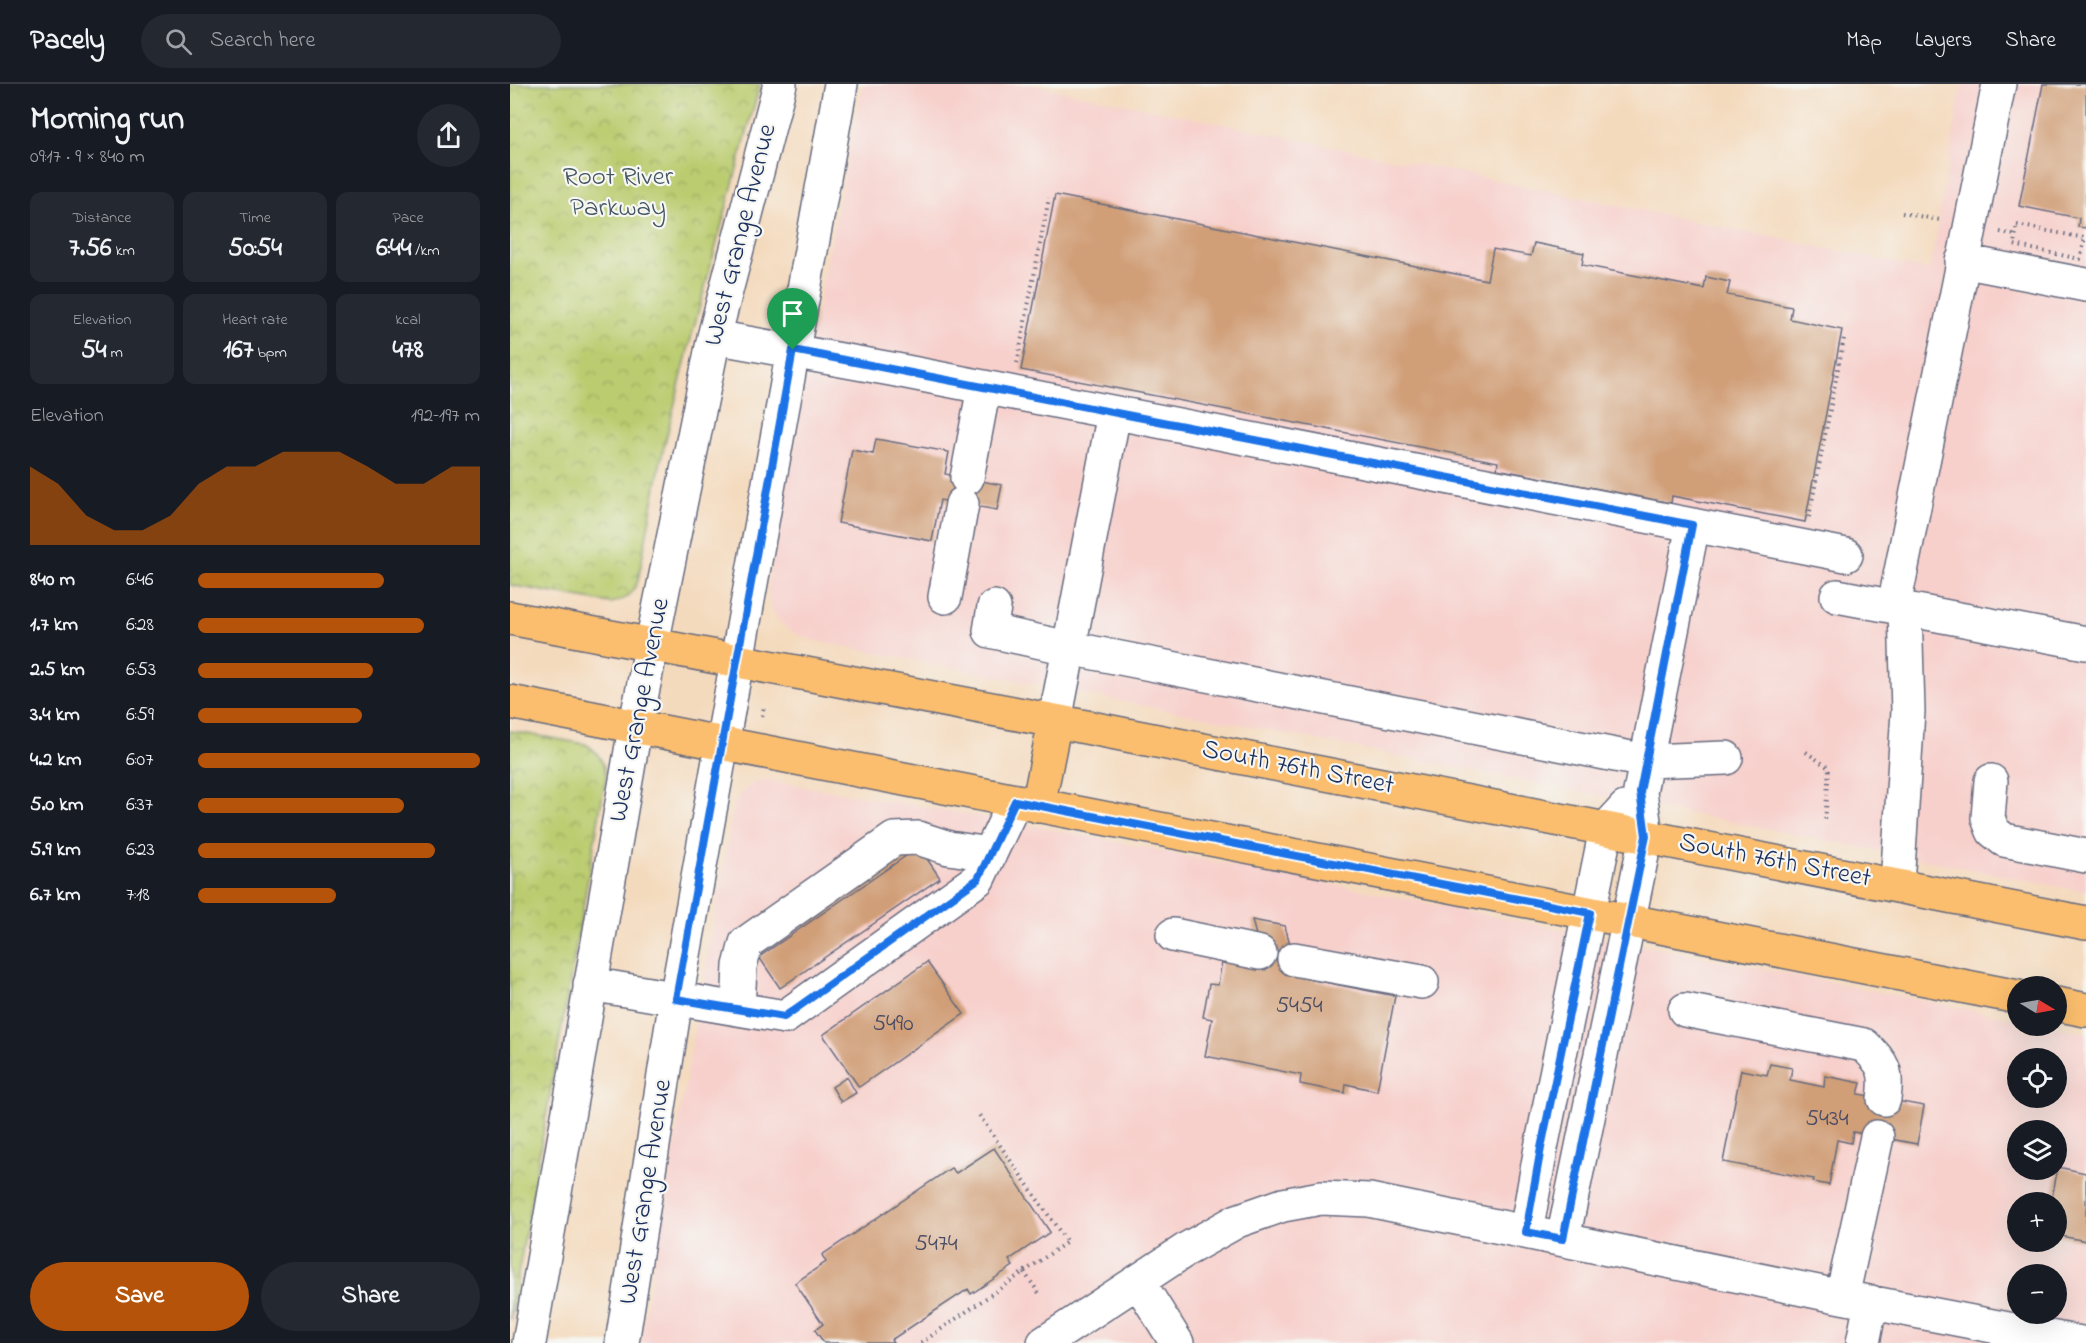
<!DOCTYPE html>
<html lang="en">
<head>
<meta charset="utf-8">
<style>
  :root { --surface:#171b24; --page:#242831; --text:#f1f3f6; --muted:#9ea1a6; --line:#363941; --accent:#b45309 }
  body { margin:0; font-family:"Indie Flower",sans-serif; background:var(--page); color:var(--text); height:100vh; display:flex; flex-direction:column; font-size:22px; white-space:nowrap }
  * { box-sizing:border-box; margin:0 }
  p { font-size:20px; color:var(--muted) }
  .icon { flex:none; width:33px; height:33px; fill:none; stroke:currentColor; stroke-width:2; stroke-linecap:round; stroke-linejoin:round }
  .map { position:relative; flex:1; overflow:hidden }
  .side { display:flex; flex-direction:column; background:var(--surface); width:510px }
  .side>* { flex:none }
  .needle { width:39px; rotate:100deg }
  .controls { position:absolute; left:1497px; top:892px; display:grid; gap:12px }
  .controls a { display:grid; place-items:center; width:60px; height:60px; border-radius:50%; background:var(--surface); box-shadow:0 6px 24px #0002; font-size:30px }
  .pin { position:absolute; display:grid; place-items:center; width:51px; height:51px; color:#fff; margin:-62px -26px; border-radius:50% 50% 50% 0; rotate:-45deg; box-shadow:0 0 6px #0007 }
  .pin .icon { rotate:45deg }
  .round { display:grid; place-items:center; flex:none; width:63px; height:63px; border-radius:32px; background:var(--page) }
  .summary { display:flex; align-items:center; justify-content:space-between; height:102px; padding:0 30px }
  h1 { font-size:33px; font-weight:800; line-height:45px }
  .figures { display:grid; grid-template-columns:repeat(3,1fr); gap:9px; height:102px; padding:6px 30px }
  .figures div { display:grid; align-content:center; border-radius:12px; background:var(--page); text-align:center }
  .figures b { font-size:26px; font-weight:800 }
  .figures small { font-size:16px; font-weight:400 }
  .figures p { font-size:16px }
  .chart { height:168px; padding:12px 30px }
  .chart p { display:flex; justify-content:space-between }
  .chart svg { width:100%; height:108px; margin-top:6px; fill:var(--accent); opacity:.7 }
  .button { display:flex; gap:12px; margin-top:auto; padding:12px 30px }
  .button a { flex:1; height:69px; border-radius:36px; background:var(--accent); color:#fff; font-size:24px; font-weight:800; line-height:69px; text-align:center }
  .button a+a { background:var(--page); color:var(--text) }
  ul { padding:0 30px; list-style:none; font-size:20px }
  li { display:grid; grid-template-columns:96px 72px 1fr; align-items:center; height:45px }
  li i { height:15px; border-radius:8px; background:var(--accent) }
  header { display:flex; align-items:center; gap:36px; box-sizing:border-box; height:84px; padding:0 30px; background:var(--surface); border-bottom:2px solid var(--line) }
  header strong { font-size:28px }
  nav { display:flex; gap:33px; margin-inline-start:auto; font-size:21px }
  .search { width:420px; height:54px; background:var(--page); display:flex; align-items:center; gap:15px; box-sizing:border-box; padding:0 21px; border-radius:33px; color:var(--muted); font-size:22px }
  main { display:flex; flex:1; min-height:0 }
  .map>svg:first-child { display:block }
  .built { fill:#f7d0cc; fill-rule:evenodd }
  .park { fill:url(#park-crowns); stroke:#6b7e66; stroke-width:1.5 }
  .building { fill:#d09e77 }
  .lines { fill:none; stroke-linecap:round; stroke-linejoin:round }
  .minor-casing { stroke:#676b7f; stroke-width:36 }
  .major-casing { stroke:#676b7f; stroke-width:36 }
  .path { stroke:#676b7f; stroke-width:4; stroke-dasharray:1.5 4.5; stroke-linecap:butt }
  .minor { stroke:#fff; stroke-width:33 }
  .major { stroke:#fbbe6e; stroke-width:33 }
  .route-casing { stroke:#fff; stroke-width:12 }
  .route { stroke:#1a73e8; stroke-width:8 }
  .labels { text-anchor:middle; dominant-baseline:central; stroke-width:4.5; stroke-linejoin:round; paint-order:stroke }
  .number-label { font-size:24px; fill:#484b64 }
  .park-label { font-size:27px; fill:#435662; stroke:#f6f6f2 }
  .street-label { font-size:27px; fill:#1b2f5e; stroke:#f6f6f2 }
</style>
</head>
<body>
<header>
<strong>Pacely</strong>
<div class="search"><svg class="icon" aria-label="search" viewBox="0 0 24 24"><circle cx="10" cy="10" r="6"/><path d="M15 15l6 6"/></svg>Search here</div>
<nav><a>Map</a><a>Layers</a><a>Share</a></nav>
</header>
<main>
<section class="side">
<div class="summary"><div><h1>Morning run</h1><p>09:17 · 9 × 840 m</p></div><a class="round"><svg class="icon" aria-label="share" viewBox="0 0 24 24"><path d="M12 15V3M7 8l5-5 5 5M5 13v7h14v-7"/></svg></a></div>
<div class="figures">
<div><p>Distance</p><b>7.56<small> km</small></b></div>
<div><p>Time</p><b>50:54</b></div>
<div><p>Pace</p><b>6:44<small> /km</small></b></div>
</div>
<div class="figures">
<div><p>Elevation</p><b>54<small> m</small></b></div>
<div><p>Heart rate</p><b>167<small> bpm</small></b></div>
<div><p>kcal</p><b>478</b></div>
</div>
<div class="chart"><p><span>Elevation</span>192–197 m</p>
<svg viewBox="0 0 160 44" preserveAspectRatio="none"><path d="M0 44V12L10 19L20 32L30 38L40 38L50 32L60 19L70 12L80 12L90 6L100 6L110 6L120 12L130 19L140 19L150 12L160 12V44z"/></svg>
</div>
<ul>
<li><b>840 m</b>6:46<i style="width:66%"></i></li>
<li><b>1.7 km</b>6:28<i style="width:80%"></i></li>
<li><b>2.5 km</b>6:53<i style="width:62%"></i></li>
<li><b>3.4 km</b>6:59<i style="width:58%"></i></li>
<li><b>4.2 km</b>6:07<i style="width:100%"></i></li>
<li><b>5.0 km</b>6:37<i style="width:73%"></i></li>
<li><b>5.9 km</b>6:23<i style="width:84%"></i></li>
<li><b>6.7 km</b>7:18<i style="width:49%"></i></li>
</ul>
<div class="button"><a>Save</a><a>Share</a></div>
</section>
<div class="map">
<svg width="1576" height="1259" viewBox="0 0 1576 1259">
  <defs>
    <pattern id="park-crowns" width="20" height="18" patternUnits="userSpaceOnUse" patternTransform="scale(1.5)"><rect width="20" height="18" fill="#bbcc6f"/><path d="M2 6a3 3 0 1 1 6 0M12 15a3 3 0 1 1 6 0" fill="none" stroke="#97a65e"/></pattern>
  </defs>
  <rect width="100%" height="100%" fill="#f6f6f2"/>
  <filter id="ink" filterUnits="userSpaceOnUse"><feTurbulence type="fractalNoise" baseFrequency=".0167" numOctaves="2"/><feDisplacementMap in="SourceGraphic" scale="12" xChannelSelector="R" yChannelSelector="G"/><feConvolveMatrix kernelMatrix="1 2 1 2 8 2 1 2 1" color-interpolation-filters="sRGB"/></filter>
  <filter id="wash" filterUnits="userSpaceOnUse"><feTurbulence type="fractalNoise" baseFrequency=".008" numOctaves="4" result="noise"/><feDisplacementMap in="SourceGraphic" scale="24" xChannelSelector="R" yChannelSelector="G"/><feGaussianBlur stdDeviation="1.35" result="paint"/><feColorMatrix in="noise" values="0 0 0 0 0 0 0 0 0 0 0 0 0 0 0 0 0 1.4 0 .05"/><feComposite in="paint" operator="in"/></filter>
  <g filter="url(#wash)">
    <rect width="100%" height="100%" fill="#f4dabd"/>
    <path class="built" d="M353,0H519L1420,186L1452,0H1576V808L307,557L284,549L270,538L260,522L258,505L310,211Z
      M257,696L515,740L1507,935L1508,942H1541L1576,949V1259H130L224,722L228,712L235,705L247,697ZM1508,975H1546V1014H1508ZM1508,1047H1546V1086H1508ZM1508,1119H1546V1158H1508ZM1508,1191H1546V1230H1508Z"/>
    <path class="park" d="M0,0H250L181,254L151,375L128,497C121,512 116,516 100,519L0,501Z
      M0,647L75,660C89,668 94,678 96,693L0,1236Z"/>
    <g id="blocks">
      <path class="building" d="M1533,0H1576V144L1568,143L1569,134L1509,122Z
        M545,111L977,196L983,165L1021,172L1024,159L1074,169L1072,181L1194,205L1196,193L1220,198L1217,211L1282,223L1280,235L1332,246L1295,438L1162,412L1161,419L987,385L988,378L511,286Z
        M366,355L439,368L435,390L492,401L487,426L430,416L422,457L328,439L342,366L363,370Z
        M409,763L430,794L270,904L249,873Z
        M742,836L775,842L789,893L885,912L867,1007L836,1000L835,1009L790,1000L791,991L695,972L702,935L693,933L699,900L708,901L712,877L755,886Z
        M417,878L454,930L349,1003L313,951Z
        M1260,980L1282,984L1280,996L1314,1003L1315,992L1351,999L1348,1010L1414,1022L1407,1060L1343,1048L1341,1059L1327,1056L1319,1101L1303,1098L1304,1095L1213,1078L1231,986L1257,991Z
        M337,993L346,1009L331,1018L322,1003Z
        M484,1064L540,1148L499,1176L503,1182L461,1210L458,1205L381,1256L383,1259H314L305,1246L313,1240L285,1199L316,1178L312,1171L441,1084L446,1089Z
        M1548,1083L1576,1089V1157L1546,1151V1119H1541Z"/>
    </g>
  </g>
  <g filter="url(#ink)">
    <use href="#blocks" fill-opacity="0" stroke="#676b7f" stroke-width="1.5"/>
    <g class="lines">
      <g class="minor-casing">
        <path id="minor" d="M1452,177L1576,201
          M204,253L381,285L1336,471
          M457,394L474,303
          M1327,512L1576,559
          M435,513L452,420
          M1384,522L1489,0
          M484,523L480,547L559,564L1136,677L1216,674
          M545,637L604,329
          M1481,697L1478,734L1483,747L1494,756L1576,772
          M1387,801L1398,627L1395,525
          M663,851L750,869
          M784,875L912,898
          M80,900L275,933L468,795L505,717
          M228,925L230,882L236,859L384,755L408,754L439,764L480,770
          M1175,926L1354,961C1374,980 1378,987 1374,1015
          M1016,1148L1031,1064L1096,745L1115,724
          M1053,1155L1136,752L1130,708L1183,441
          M628,1197L667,1259
          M1332,1213L1367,1053
          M19,1259L125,644L204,253L270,0
          M112,1259L166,915L331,0
          M534,1259L677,1165L727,1137L773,1121L811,1114L859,1116L1332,1213L1571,1259
          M1353,1259L1361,1218"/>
      </g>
      <g class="major-casing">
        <path id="major" d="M0,534L545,637L1576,839
          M0,618L1508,913
          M528,722L545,637
          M1546,920L1576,926"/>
      </g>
      <path class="path" d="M1392,129L1430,136
        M1507,141L1575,154L1570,175L1504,161Z
        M1490,148L1505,151
        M507,279L539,114
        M1299,433L1334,254
        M252,632L254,623
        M1296,668L1319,684L1315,739
        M514,1188L531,1212
        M411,1259L557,1158L469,1031"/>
      <use href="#minor" class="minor"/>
      <use href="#major" class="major"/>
    </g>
  </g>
  <g class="lines" filter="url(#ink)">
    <g class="route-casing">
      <path id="route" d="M283,266L1182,441L1130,708L1136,752L1053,1155L1016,1148L1031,1064L1080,829L505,717L468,795L274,933L166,915Z"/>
    </g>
    <use href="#route" class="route"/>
  </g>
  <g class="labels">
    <g class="number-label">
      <text x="789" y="922">5454</text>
      <text x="383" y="940">5490</text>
      <text x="1317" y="1035">5434</text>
      <text x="426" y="1160">5474</text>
    </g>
    <g class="park-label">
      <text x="108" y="93">Root River<tspan x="108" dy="31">Parkway</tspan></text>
    </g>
    <g class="street-label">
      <text transform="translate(231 151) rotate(-76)">West Grange Avenue</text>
      <text transform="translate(130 626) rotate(-79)">West Grange Avenue</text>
      <text transform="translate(788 684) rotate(11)">South 76th Street</text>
      <text transform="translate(1265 777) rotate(11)">South 76th Street</text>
      <text transform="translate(136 1108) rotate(-81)">West Grange Avenue</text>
    </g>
  </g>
</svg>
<div class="controls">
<a><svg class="needle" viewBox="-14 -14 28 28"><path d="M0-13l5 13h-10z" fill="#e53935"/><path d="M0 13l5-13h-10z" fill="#9ea1a6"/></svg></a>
<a><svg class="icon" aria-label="locate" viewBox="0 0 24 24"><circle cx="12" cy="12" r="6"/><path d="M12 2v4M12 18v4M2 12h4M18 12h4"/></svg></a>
<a><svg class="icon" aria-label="layers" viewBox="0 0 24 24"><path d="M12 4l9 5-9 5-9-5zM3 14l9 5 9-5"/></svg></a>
<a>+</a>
<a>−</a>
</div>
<div class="pin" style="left:283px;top:266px;background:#1e9e55"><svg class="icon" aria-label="arrive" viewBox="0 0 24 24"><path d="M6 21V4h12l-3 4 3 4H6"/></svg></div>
</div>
</main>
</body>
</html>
